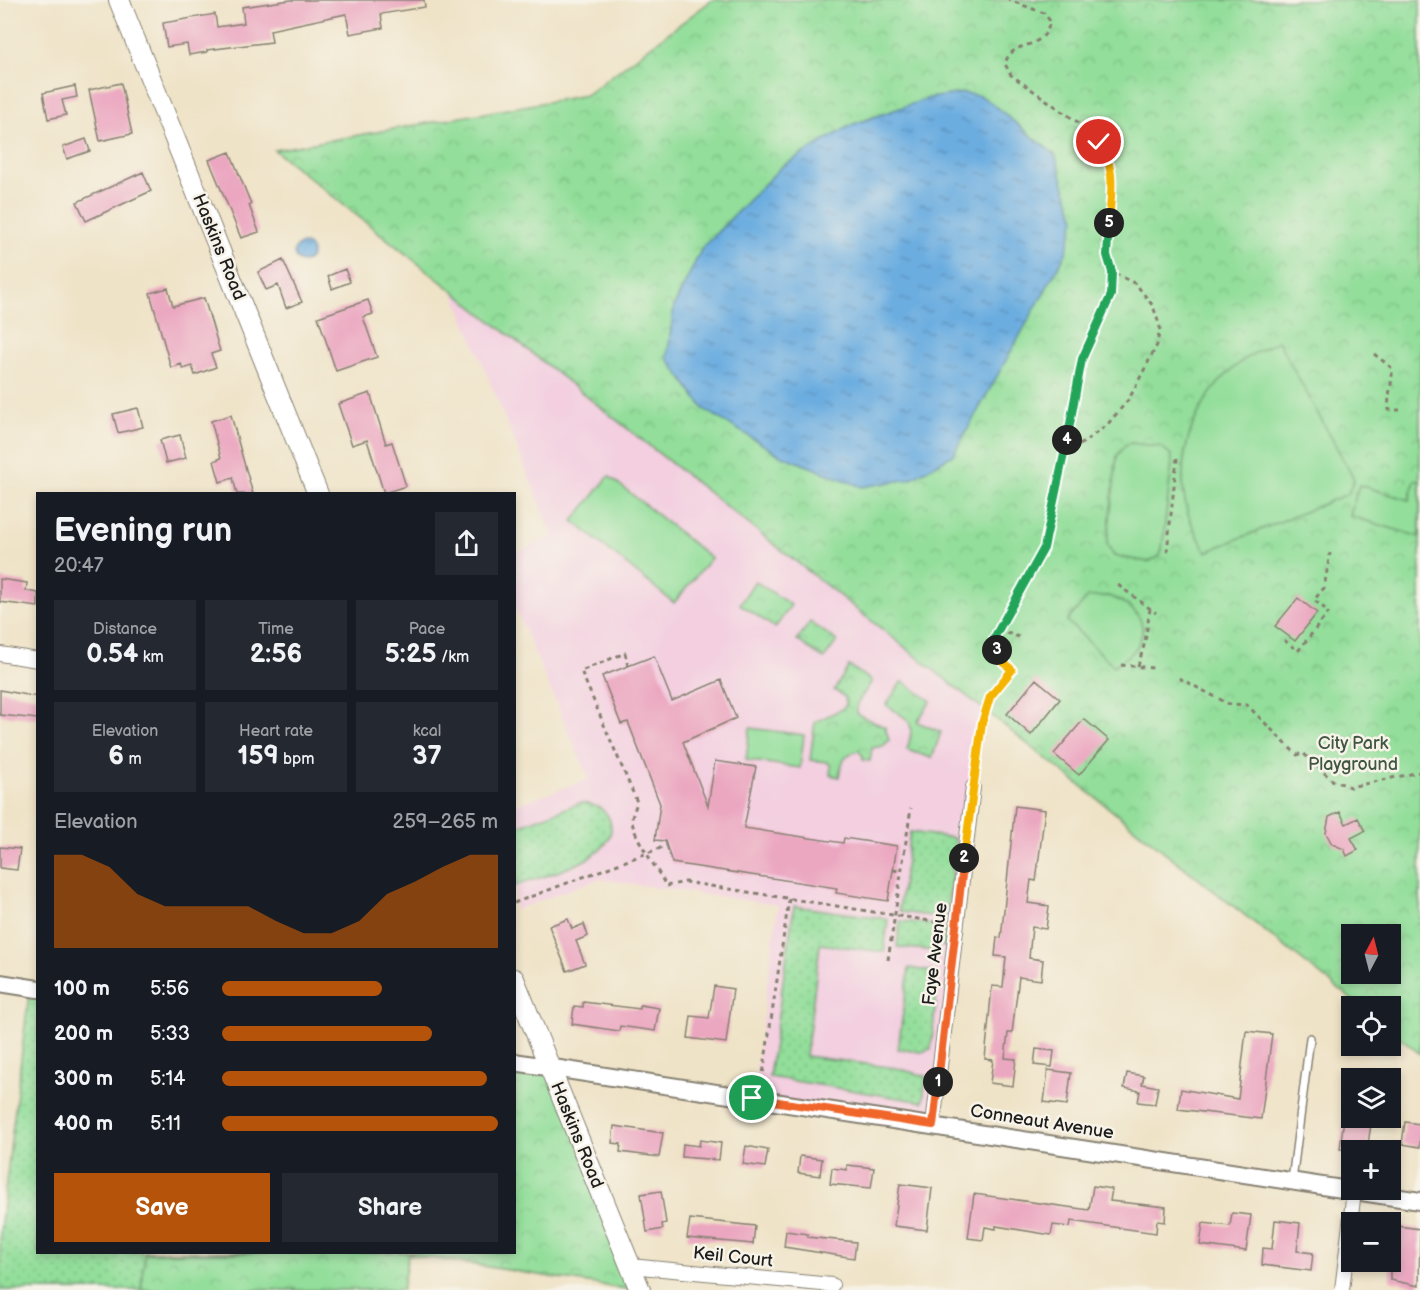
<!DOCTYPE html>
<html lang="en">
<head>
<meta charset="utf-8">
<style>
  :root { --surface:#171b24; --page:#242831; --text:#f1f3f6; --muted:#9ea1a6; --accent:#b45309 }
  body { margin:0; font-family:"Balsamiq Sans",sans-serif; background:var(--page); color:var(--text); height:100vh; display:flex; flex-direction:column; font-size:22px; white-space:nowrap }
  * { box-sizing:border-box; margin:0 }
  p { font-size:20px; color:var(--muted) }
  .icon { flex:none; width:33px; height:33px; fill:none; stroke:currentColor; stroke-width:2; stroke-linecap:round; stroke-linejoin:round }
  .map { position:relative; flex:1; overflow:hidden }
  .details { position:absolute; left:36px; top:492px; width:480px; height:762px; display:flex; flex-direction:column; background:var(--surface); border-radius:0px; box-shadow:0 3px 9px #0003 }
  .details>* { flex:none }
  .needle { width:39px; rotate:7deg }
  .buttons { position:absolute; left:1341px; top:924px; display:grid; gap:12px }
  .buttons a { display:grid; place-items:center; width:60px; height:60px; border-radius:0px; background:var(--surface); box-shadow:0 3px 9px #0003; font-size:30px }
  .pin { position:absolute; display:grid; place-items:center; width:51px; height:51px; color:#fff; margin:-26px; border:3px solid #fff; border-radius:50%; box-shadow:0 2px 6px #0007 }
  .km { position:absolute; width:30px; height:30px; margin:-15px; border-radius:50%; background:#222; color:#fff; font-size:16px; line-height:30px; text-align:center }
  .round { display:grid; place-items:center; flex:none; width:63px; height:63px; border-radius:0px; background:var(--page) }
  .head { display:flex; align-items:center; justify-content:space-between; height:102px; padding:0 18px }
  h1 { font-size:33px; font-weight:600; line-height:45px }
  .metrics { display:grid; grid-template-columns:repeat(3,1fr); gap:9px; height:102px; padding:6px 18px }
  .metrics div { display:grid; align-content:center; border-radius:0px; background:var(--page); text-align:center }
  .metrics b { font-size:26px; font-weight:600 }
  .metrics small { font-size:16px; font-weight:400 }
  .metrics p { font-size:16px }
  .chart { height:168px; padding:12px 18px }
  .chart p { display:flex; justify-content:space-between }
  .chart svg { width:100%; height:108px; margin-top:6px; fill:var(--accent); opacity:.7 }
  .primary-button { display:flex; gap:12px; margin-top:auto; padding:12px 18px }
  .primary-button a { flex:1; height:69px; border-radius:0px; background:var(--accent); color:#fff; font-size:24px; font-weight:600; line-height:69px; text-align:center }
  .primary-button a+a { background:var(--page); color:var(--text) }
  ul { padding:0 18px; list-style:none; font-size:20px }
  li { display:grid; grid-template-columns:96px 72px 1fr; align-items:center; height:45px }
  li i { height:15px; border-radius:8px; background:var(--accent) }
  .map>svg:first-child { display:block }
  .built { fill:#f3cfe0 }
  .grass { fill:url(#grass-dots); stroke:#577d5b; stroke-width:1.5 }
  .park { fill:url(#park-crowns); stroke:#577d5b; stroke-width:1.5; fill-rule:evenodd }
  .garden { fill:#92de9a; stroke:#577d5b; stroke-width:1.5 }
  .water { fill:url(#water-ripples); stroke:#44647e; stroke-width:1.5 }
  .building { fill:#eba6c0 }
  .lines { fill:none; stroke-linecap:round; stroke-linejoin:round }
  .service-casing { stroke:#868072; stroke-width:10 }
  .minor-casing { stroke:#868072; stroke-width:16 }
  .tertiary-casing { stroke:#868072; stroke-width:20 }
  .secondary-casing { stroke:#868072; stroke-width:22 }
  .path { stroke:#868072; stroke-width:3; stroke-dasharray:4.5 4.5; stroke-linecap:butt }
  .service { stroke:#fff; stroke-width:7 }
  .minor { stroke:#fff; stroke-width:14 }
  .tertiary { stroke:#fff; stroke-width:16 }
  .secondary { stroke:#fff; stroke-width:20 }
  .split-1-casing { stroke:#fff; stroke-width:12 }
  .split-2-casing { stroke:#fff; stroke-width:12 }
  .split-3-casing { stroke:#fff; stroke-width:12 }
  .split-4-casing { stroke:#fff; stroke-width:12 }
  .split-5-casing { stroke:#fff; stroke-width:12 }
  .split-6-casing { stroke:#fff; stroke-width:12 }
  .split-1 { stroke:#f0652b; stroke-width:8 }
  .split-2 { stroke:#f0652b; stroke-width:8 }
  .split-3 { stroke:#f5b400; stroke-width:8 }
  .split-4 { stroke:#22a559; stroke-width:8 }
  .split-5 { stroke:#22a559; stroke-width:8 }
  .split-6 { stroke:#f5b400; stroke-width:8 }
  .labels { text-anchor:middle; dominant-baseline:central; stroke-width:5; stroke-linejoin:round; paint-order:stroke }
  .street-label { font-size:18px; fill:#1c1c1c; stroke:#f7f3e8 }
  .park-label { font-size:18px; fill:#3f5642; stroke:#f7f3e8 }
</style>
</head>
<body>
<div class="map">
<svg width="1420" height="1290" viewBox="0 0 1420 1290">
  <defs>
    <pattern id="grass-dots" width="8" height="8" patternUnits="userSpaceOnUse" patternTransform="scale(1.5)"><rect width="8" height="8" fill="#92de9a"/><path d="M2 2h.1M6 6h.1" fill="none" stroke="#7dbe84" stroke-width="1.8" stroke-linecap="round"/></pattern>
    <pattern id="park-crowns" width="20" height="18" patternUnits="userSpaceOnUse" patternTransform="scale(1.5)"><rect width="20" height="18" fill="#92de9a"/><path d="M2 6a3 3 0 1 1 6 0M12 15a3 3 0 1 1 6 0" fill="none" stroke="#7dbe84"/></pattern>
    <pattern id="water-ripples" width="26" height="14" patternUnits="userSpaceOnUse" patternTransform="scale(1.5)"><rect width="26" height="14" fill="#6cade0"/><path d="M2 4q2-2 4 0t4 0M15 11q2-2 4 0t4 0" fill="none" stroke="#588cb5"/></pattern>
  </defs>
  <rect width="100%" height="100%" fill="#f7f3e8"/>
  <filter id="ink" filterUnits="userSpaceOnUse"><feTurbulence type="fractalNoise" baseFrequency=".0167" numOctaves="2"/><feDisplacementMap in="SourceGraphic" scale="12" xChannelSelector="R" yChannelSelector="G"/><feConvolveMatrix kernelMatrix="1 2 1 2 8 2 1 2 1" color-interpolation-filters="sRGB"/></filter>
  <filter id="wash" filterUnits="userSpaceOnUse"><feTurbulence type="fractalNoise" baseFrequency=".008" numOctaves="4" result="noise"/><feDisplacementMap in="SourceGraphic" scale="24" xChannelSelector="R" yChannelSelector="G"/><feGaussianBlur stdDeviation="1.35" result="paint"/><feColorMatrix in="noise" values="0 0 0 0 0 0 0 0 0 0 0 0 0 0 0 0 0 1.4 0 .05"/><feComposite in="paint" operator="in"/></filter>
  <g filter="url(#wash)">
    <rect width="100%" height="100%" fill="#efe3c7"/>
    <path class="built" d="M453,291L986,711L973,787L933,1125L752,1098L778,905L598,879L515,910V805L589,779L515,608V553L553,536Z"/>
    <path class="grass" d="M580,803C593,804 606,807 610,821C621,860 541,876 515,886V827Z
      M910,832L954,838L956,844L946,918L901,912L899,909Z
      M794,906L888,919L884,952L820,944L806,1056L896,1068L926,1076L923,1102L769,1077Z
      M900,921L947,926L945,946L937,945L936,951L897,947Z
      M909,968L934,972L938,981L931,1049L921,1052L898,1049Z
      M29,993L38,995V1252H514L609,1286L408,1254L402,1290H0V1232Z"/>
    <path class="park" d="M712,0H1420V1054L1391,1030L1390,1006H1360L274,150L586,95ZM1352,934H1390V974H1352Z
      M755,581L791,605L775,628L740,604Z
      M810,622L837,641L824,659L797,640Z
      M849,666L872,681L857,704V714L885,727L889,740L883,746L872,748L870,761L863,760V756L859,751C844,753 841,764 839,777L830,775L831,766L827,762L810,760L815,722L842,709L846,705L845,697L834,690Z
      M902,681L931,701L917,722L941,732L932,758L907,750C916,720 910,721 886,705Z
      M515,1062L550,1067L632,1290L408,1254L402,1290H141L145,1253L514,1252Z"/>
    <path class="garden" d="M1278,341L1354,479L1348,494L1206,552C1200,539 1190,524 1187,510C1173,453 1196,397 1241,362C1252,353 1266,348 1278,341Z
      M1131,443L1162,447L1171,455L1172,462L1162,549L1160,556L1148,562L1114,556L1107,544L1117,456L1125,445Z
      M609,476L711,558L674,603L573,521Z
      M1415,480L1420,481V537L1350,516L1359,485L1409,500Z
      M1108,596C1132,604 1153,621 1136,648C1132,655 1121,661 1114,666L1067,621L1088,597Z
      M750,728L804,735L800,768L746,760Z"/>
    <path class="water" d="M963,93L981,96L990,102L1055,155L1075,219L1066,253L953,455L910,479L862,487L780,455L704,409L667,358L674,306L702,248L781,167L851,125L929,98Z
      M294 253a9 9 0 1 1 18 0a9 9 0 1 1-18 0Z"/>
    <g id="blocks">
      <path class="building" d="M291,0H424L425,7L381,14L383,28L350,34L346,14L270,30L272,42L207,50V52L189,55L187,44L167,47L163,23L215,14L217,27L244,23L242,7Z
        M121,83L132,134L100,141L89,90Z
        M75,86L77,97L62,100L66,115L48,119L43,93Z
        M86,139L90,151L67,159L63,147Z
        M230,152L251,204L249,205L259,232L241,238L209,160Z
        M143,172L151,191L86,221L77,202Z
        M283,260L302,302L286,308L278,285L266,290L258,272Z
        M345,269L350,282L332,289L328,276Z
        M168,288L173,306L204,298L220,351L211,354L216,367L195,375L192,366L183,369L181,364L171,368L150,293Z
        M368,300L373,314L363,317L377,357L336,371L318,317Z
        M370,393L386,444L392,442L406,486L384,493L367,440L352,445L338,404Z
        M138,408L143,427L118,433L113,414Z
        M231,415L241,452L253,494H237L233,478L220,482L214,461L221,458L211,421Z
        M180,435L186,458L166,463L160,440Z
        M0,579L27,583L26,591L38,593V607L0,602Z
        M1298,598L1317,613L1295,641L1275,626Z
        M654,656L672,701L721,680L736,718L683,742L708,806L715,761L756,767L744,828L843,843L844,838L897,846L888,901L836,893L837,888L672,863L665,841L655,840L660,804L628,722L621,724L602,676Z
        M1036,679L1060,699L1031,735L1007,714Z
        M0,690L38,697V719L0,715Z
        M1084,719L1109,740L1079,775L1054,754Z
        M1015,806L1045,810L1036,881L1031,880L1028,903L1049,906L1046,929L1032,927L1029,958L1043,960L1041,980L1019,977L1012,1033H1008L1005,1058L1016,1059L1013,1086L990,1083L993,1060L985,1059L992,986L1003,987L1006,957L995,956L997,937L1001,938Z
        M1340,812L1346,824L1358,818L1365,831L1351,838L1358,850L1347,856L1344,849L1332,844L1326,833L1329,817Z
        M0,847L20,849L17,870L0,868Z
        M568,919L572,929L584,924L588,936L576,941L585,964L567,971L549,926Z
        M714,986L733,989L726,1043L688,1038L691,1016L709,1018Z
        M583,1002L640,1009V1005L659,1008L655,1031L620,1026L619,1031L572,1024L574,1006L583,1007Z
        M1246,1031L1272,1034L1261,1119L1178,1109L1181,1089L1238,1099Z
        M1036,1049L1054,1051L1052,1067L1034,1065Z
        M1048,1070L1071,1073L1067,1105L1044,1102Z
        M1127,1073L1144,1076L1142,1084L1158,1087L1155,1104L1138,1102L1140,1091L1124,1088Z
        M1344,1118H1372L1367,1150L1340,1149Z
        M1405,1122L1420,1124V1147L1402,1144Z
        M614,1126L663,1133L659,1157L620,1152L621,1144L612,1143Z
        M700,1140L721,1143L719,1160L682,1157L683,1144L699,1146Z
        M746,1146L768,1150L765,1167L743,1164Z
        M800,1156L822,1159L820,1176L798,1173Z
        M847,1165L874,1168L871,1188L830,1184L832,1168L847,1170Z
        M900,1184L932,1188L927,1230L894,1226Z
        M1093,1186L1112,1189L1110,1201L1166,1207L1165,1222L1157,1221L1156,1233L1071,1221L1070,1227L1053,1225L1051,1235L996,1226V1229L985,1227L983,1240L968,1238L974,1194L1089,1210Z
        M661,1191L666,1223L662,1224L663,1229L647,1232L641,1194Z
        M1232,1213L1251,1215L1246,1251L1200,1245L1203,1223L1230,1226Z
        M690,1219L755,1226L753,1244L687,1238Z
        M1275,1220L1300,1223L1297,1251L1313,1253L1311,1271L1262,1265L1263,1248L1272,1249Z
        M1390,1225L1420,1229L1419,1286L1390,1280Z
        M786,1231L808,1234L807,1237L856,1242L854,1258L784,1247Z"/>
    </g>
  </g>
  <g filter="url(#ink)">
    <use href="#blocks" fill-opacity="0" stroke="#868072" stroke-width="1.5"/>
    <g class="lines">
      <g class="service-casing">
        <path id="service" d="M1292,1181L1310,1038"/>
      </g>
      <g class="minor-casing">
        <path id="minor" d="M0,654L38,660
          M933,1125L973,787
          M630,1266L832,1285
          M1342,1290L1354,1191"/>
      </g>
      <g class="tertiary-casing">
        <path id="tertiary" d="M0,983L38,989
          M514,1062L1420,1201"/>
      </g>
      <g class="secondary-casing">
        <path id="secondary" d="M119,0L318,494
          M514,979L640,1290"/>
      </g>
      <path class="path" d="M1374,354L1392,368C1393,383 1387,395 1389,410H1400
        M1065,456L1107,425L1129,399L1157,345L1160,327L1153,306L1136,284L1112,272
        M1167,552L1177,458
        M1118,585L1156,613
        M998,630L1019,637
        M1284,640L1298,651L1329,612L1314,600L1324,588L1330,553
        M1121,665L1153,668
        M628,666L625,653L581,671L637,802C636,807 632,814 632,820C632,835 659,871 666,886L685,882L943,923
        M1138,666L1145,642L1150,609
        M1179,678L1229,704L1247,705L1297,755L1303,753L1332,780L1350,787L1420,772
        M975,773L982,723L990,697L1012,670L999,658L994,638L1044,548L1052,518L1082,359L1111,295L1112,272L1107,255L1112,181L1110,159L1099,142L1079,123L1011,75L1005,64C1012,37 1044,54 1050,21L1044,13L1009,0
        M893,870L901,871
        M514,903L666,846
        M888,960L911,808
        M762,1081L789,899"/>
      <use href="#service" class="service"/>
      <use href="#minor" class="minor"/>
      <use href="#tertiary" class="tertiary"/>
      <use href="#secondary" class="secondary"/>
    </g>
  </g>
  <g class="lines" filter="url(#ink)">
    <g class="split-1-casing">
      <path id="split-1" d="M752,1098L933,1125L938,1082"/>
    </g>
    <g class="split-2-casing">
      <path id="split-2" d="M938,1082L964,858"/>
    </g>
    <g class="split-3-casing">
      <path id="split-3" d="M964,858L982,723L990,697L1012,670L999,658L997,650"/>
    </g>
    <g class="split-4-casing">
      <path id="split-4" d="M997,650L994,638L1044,548L1067,440"/>
    </g>
    <g class="split-5-casing">
      <path id="split-5" d="M1067,440L1082,359L1111,295L1112,272L1107,255L1109,223"/>
    </g>
    <g class="split-6-casing">
      <path id="split-6" d="M1099,142C1117,171 1111,190 1109,223"/>
    </g>
    <use href="#split-1" class="split-1"/>
    <use href="#split-2" class="split-2"/>
    <use href="#split-3" class="split-3"/>
    <use href="#split-4" class="split-4"/>
    <use href="#split-5" class="split-5"/>
    <use href="#split-6" class="split-6"/>
  </g>
  <g class="labels">
    <g class="street-label">
      <text transform="translate(219 247) rotate(68)">Haskins Road</text>
      <text transform="translate(935 954) rotate(-83)">Faye Avenue</text>
      <text transform="translate(1042 1122) rotate(9)">Conneaut Avenue</text>
      <text transform="translate(577 1135) rotate(68)">Haskins Road</text>
      <text transform="translate(733 1257) rotate(6)">Keil Court</text>
    </g>
    <g class="park-label">
      <text x="1353" y="743">City Park<tspan x="1353" dy="21">Playground</tspan></text>
    </g>
  </g>
</svg>
<div class="buttons">
<a><svg class="needle" viewBox="-14 -14 28 28"><path d="M0-13l5 13h-10z" fill="#e53935"/><path d="M0 13l5-13h-10z" fill="#9ea1a6"/></svg></a>
<a><svg class="icon" aria-label="locate" viewBox="0 0 24 24"><circle cx="12" cy="12" r="6"/><path d="M12 2v4M12 18v4M2 12h4M18 12h4"/></svg></a>
<a><svg class="icon" aria-label="layers" viewBox="0 0 24 24"><path d="M12 4l9 5-9 5-9-5zM3 14l9 5 9-5"/></svg></a>
<a>+</a>
<a>−</a>
</div>
<div class="pin" style="left:752px;top:1098px;background:#1e9e55"><svg class="icon" aria-label="arrive" viewBox="0 0 24 24"><path d="M6 21V4h12l-3 4 3 4H6"/></svg></div>
<div class="pin" style="left:1099px;top:142px;background:#d93025"><svg class="icon" aria-label="check" viewBox="0 0 24 24"><path d="M5 12l5 5 9-10"/></svg></div>
<b class="km" style="left:938px;top:1082px">1</b>
<b class="km" style="left:964px;top:858px">2</b>
<b class="km" style="left:997px;top:650px">3</b>
<b class="km" style="left:1067px;top:440px">4</b>
<b class="km" style="left:1109px;top:223px">5</b>
<section class="details">
<div class="head"><div><h1>Evening run</h1><p>20:47</p></div><a class="round"><svg class="icon" aria-label="share" viewBox="0 0 24 24"><path d="M12 15V3M7 8l5-5 5 5M5 13v7h14v-7"/></svg></a></div>
<div class="metrics">
<div><p>Distance</p><b>0.54<small> km</small></b></div>
<div><p>Time</p><b>2:56</b></div>
<div><p>Pace</p><b>5:25<small> /km</small></b></div>
</div>
<div class="metrics">
<div><p>Elevation</p><b>6<small> m</small></b></div>
<div><p>Heart rate</p><b>159<small> bpm</small></b></div>
<div><p>kcal</p><b>37</b></div>
</div>
<div class="chart"><p><span>Elevation</span>259–265 m</p>
<svg viewBox="0 0 160 44" preserveAspectRatio="none"><path d="M0 44V6L10 6L20 11L30 22L40 27L50 27L60 27L70 27L80 33L90 38L100 38L110 33L120 22L130 17L140 11L150 6L160 6V44z"/></svg>
</div>
<ul>
<li><b>100 m</b>5:56<i style="width:58%"></i></li>
<li><b>200 m</b>5:33<i style="width:76%"></i></li>
<li><b>300 m</b>5:14<i style="width:96%"></i></li>
<li><b>400 m</b>5:11<i style="width:100%"></i></li>
</ul>
<div class="primary-button"><a>Save</a><a>Share</a></div>
</section>
</div>
</body>
</html>
